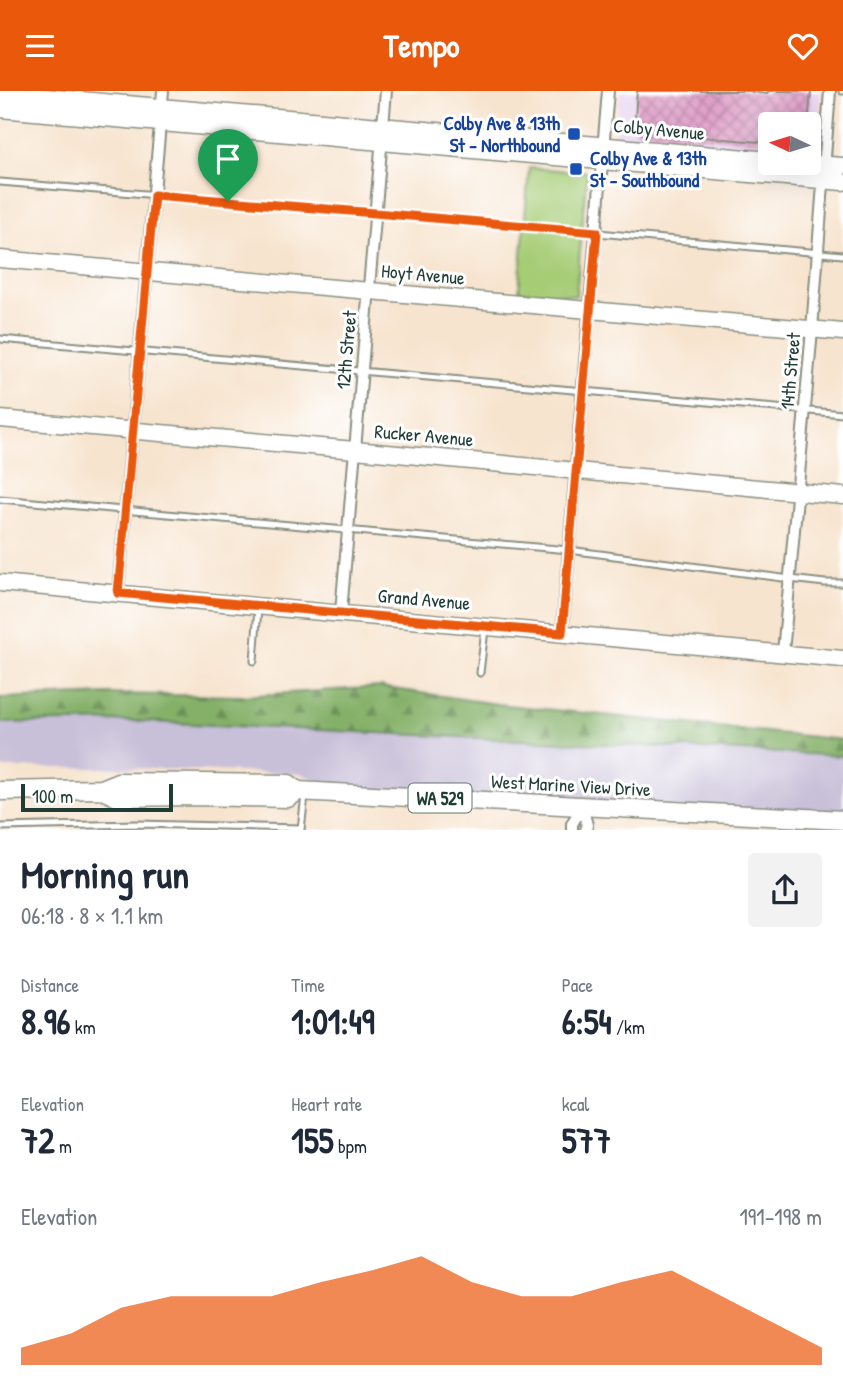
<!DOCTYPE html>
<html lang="en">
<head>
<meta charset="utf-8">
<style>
  :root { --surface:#fff; --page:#f2f2f3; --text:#1f2937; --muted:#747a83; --accent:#ea580c }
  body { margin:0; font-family:"Patrick Hand",sans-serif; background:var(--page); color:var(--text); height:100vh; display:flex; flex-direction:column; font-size:26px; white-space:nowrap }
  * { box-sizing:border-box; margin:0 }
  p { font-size:23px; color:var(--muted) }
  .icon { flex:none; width:38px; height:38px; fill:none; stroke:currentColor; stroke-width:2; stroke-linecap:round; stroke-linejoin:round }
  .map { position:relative; height:739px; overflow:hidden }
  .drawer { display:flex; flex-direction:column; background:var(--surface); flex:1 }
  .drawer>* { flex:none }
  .needle { width:46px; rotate:274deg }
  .fabs { position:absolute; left:758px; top:21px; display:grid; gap:14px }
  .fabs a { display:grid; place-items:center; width:63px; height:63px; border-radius:7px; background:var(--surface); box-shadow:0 7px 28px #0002; font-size:35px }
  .scale { position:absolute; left:21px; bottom:18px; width:152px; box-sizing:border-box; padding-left:7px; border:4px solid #1f3d34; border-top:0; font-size:19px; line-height:24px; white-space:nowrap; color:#1f3d34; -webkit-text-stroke:5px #fff; paint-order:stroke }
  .pin { position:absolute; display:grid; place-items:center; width:60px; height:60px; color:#fff; margin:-72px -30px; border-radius:50% 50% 50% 0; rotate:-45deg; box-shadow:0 0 7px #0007 }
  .pin .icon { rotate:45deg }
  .round { display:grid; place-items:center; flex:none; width:74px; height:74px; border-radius:7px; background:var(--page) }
  .summary { display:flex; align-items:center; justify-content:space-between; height:119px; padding:0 21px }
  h1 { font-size:38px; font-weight:700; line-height:52px }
  .figures { display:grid; grid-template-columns:repeat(3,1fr); gap:10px; height:119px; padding:7px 21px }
  .figures div { display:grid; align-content:center }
  .figures b { font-size:35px; font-weight:700 }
  .figures small { font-size:19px; font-weight:400 }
  .figures p { font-size:19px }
  .chart { height:196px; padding:14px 21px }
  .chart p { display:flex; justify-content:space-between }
  .chart svg { width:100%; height:126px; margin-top:7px; fill:var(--accent); opacity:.7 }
  header { display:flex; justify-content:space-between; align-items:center; height:91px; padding:0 21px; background:var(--accent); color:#fff; font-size:32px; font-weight:700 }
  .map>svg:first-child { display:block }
  .built { fill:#e7d2ef }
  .railway { fill:#c8bfd8 }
  .forest { fill:url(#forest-firs); stroke:#52764e; stroke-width:2 }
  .park { fill:#a6cc76; stroke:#628455; stroke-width:2 }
  .building { fill:url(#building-cross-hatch) }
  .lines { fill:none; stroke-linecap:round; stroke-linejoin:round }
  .lane-casing { stroke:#8b9082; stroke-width:9 }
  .street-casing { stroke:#8b9082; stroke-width:14 }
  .secondary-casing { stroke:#8b9082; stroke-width:19 }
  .primary-casing { stroke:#8b9082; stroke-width:21 }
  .lane { stroke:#fff; stroke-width:5 }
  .street { stroke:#fff; stroke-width:10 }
  .secondary { stroke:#fff; stroke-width:16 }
  .primary { stroke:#fff; stroke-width:18 }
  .route-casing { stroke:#fff; stroke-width:14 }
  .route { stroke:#ea580c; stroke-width:9 }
  .transit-dot { fill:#1a4fb4; stroke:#fff; stroke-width:2.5 }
  .labels { text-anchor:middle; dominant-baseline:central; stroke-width:6; stroke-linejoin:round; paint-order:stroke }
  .shield { fill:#fff; stroke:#627771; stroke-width:2 }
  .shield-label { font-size:18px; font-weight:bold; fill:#1f3d34 }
  .transit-label { font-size:19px; font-weight:bold; fill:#164399; stroke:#fff; text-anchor:end }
  .street-label { font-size:19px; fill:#1f3d34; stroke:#fff }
</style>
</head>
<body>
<header><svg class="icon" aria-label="menu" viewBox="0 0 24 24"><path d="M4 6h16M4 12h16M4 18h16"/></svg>Tempo<svg class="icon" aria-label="heart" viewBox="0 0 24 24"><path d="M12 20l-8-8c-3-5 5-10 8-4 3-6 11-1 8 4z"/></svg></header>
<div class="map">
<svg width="843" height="739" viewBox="0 0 843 739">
  <defs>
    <pattern id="forest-firs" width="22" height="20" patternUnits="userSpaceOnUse" patternTransform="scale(1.75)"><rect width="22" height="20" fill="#84b067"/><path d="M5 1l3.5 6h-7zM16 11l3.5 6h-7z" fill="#6b9056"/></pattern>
    <pattern id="building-cross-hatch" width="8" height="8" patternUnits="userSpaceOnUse" patternTransform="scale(1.75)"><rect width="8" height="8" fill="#de98c5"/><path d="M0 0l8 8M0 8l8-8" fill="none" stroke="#b37da1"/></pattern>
  </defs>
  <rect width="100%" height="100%" fill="#fff"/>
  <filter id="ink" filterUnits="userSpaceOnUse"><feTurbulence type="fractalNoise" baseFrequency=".0143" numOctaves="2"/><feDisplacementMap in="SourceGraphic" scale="14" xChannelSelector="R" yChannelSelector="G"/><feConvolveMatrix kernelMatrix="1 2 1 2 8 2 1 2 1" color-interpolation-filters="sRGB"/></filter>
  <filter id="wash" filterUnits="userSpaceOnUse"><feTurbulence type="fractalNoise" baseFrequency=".00686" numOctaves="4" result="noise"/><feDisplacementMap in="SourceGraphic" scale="28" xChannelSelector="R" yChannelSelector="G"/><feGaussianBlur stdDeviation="1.57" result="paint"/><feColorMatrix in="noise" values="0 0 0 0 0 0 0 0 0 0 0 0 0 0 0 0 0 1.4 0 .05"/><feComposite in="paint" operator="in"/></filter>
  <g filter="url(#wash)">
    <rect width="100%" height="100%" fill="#f7e4cf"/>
    <path class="built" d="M620,0H821L816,63L809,62L808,33H770V59L615,45Z"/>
    <path class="railway" d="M132,630L843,665V729L342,702L302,683L120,677H0V632Z"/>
    <path class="forest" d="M380,596L497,613L843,649V665L132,630L0,632V607L106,603L242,605Z"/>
    <path class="park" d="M529,77L587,81L576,205L519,200Z"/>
    <g id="blocks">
      <path class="building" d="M637,0H752V1L767,3L768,0H811L808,33H770V52L634,40Z"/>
    </g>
  </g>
  <g filter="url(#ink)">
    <use href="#blocks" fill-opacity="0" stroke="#8b9082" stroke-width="2"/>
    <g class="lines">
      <g class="lane-casing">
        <path id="lane" d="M842,0H843
          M0,91L375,122L843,164
          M0,248L843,323
          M0,408L569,459L790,488L825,492H843
          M254,570L258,517
          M480,582L485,538
          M0,736L138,733L301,737
          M301,739L305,704"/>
      </g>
      <g class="street-casing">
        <path id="street" d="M118,502L163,0
          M341,521L386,0
          M562,542L608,0
          M783,562L812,239L830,0
          M582,715L587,734L586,739
          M572,739V733L582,715"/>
      </g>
      <g class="secondary-casing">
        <path id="secondary" d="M0,2L770,69
          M0,18L843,91
          M802,72L843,75
          M0,168L843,241
          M0,328L355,359L843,405
          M0,492L843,568"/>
      </g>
      <g class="primary-casing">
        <path id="primary" d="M101,698L117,706L196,705L288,707L298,700L843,729
          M0,700L101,698L118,691L289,693L298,700"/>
      </g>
      <use href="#lane" class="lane"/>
      <use href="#street" class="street"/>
      <use href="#secondary" class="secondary"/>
      <use href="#primary" class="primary"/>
    </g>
  </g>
  <g class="lines" filter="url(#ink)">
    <g class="route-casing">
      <path id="route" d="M154,104L375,122L597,141L562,542L118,502Z"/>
    </g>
    <use href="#route" class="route"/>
  </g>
  <g class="transit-dot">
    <rect x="567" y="36" width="14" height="14" rx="3.5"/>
    <rect x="569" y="71" width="14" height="14" rx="3.5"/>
  </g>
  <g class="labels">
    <rect class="shield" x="408.5" y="692.5" width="63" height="29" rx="5"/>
    <g class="shield-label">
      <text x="440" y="707">WA 529</text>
    </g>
    <g class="transit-label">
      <text x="560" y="32">Colby Ave &amp; 13th<tspan x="560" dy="22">St - Northbound</tspan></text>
      <text x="590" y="67" text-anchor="start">Colby Ave &amp; 13th<tspan x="590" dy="22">St - Southbound</tspan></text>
    </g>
    <g class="street-label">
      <text transform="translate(659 38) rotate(5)">Colby Avenue</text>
      <text transform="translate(423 183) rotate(5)">Hoyt Avenue</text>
      <text transform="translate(346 259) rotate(-85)">12th Street</text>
      <text transform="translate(790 280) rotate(-85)">14th Street</text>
      <text transform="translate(424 344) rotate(5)">Rucker Avenue</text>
      <text transform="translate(424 508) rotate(5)">Grand Avenue</text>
      <text transform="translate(571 694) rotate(3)">West Marine View Drive</text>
    </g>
  </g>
</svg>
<div class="fabs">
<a><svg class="needle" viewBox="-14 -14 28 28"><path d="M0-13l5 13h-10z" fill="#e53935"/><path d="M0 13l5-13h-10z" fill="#747a83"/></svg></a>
</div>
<div class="scale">100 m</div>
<div class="pin" style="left:228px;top:110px;background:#1e9e55"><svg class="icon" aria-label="arrive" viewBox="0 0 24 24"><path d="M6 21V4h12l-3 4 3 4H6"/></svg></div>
</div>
<section class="drawer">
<div class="summary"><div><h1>Morning run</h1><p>06:18 · 8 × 1.1 km</p></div><a class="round"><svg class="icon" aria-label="share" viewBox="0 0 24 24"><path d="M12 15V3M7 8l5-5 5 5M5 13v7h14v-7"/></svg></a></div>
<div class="figures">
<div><p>Distance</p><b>8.96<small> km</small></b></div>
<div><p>Time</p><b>1:01:49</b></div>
<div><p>Pace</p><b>6:54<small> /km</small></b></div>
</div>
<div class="figures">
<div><p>Elevation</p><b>72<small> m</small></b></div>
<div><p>Heart rate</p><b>155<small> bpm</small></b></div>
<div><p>kcal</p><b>577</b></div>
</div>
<div class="chart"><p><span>Elevation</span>191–198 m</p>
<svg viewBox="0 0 160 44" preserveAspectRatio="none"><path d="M0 44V38L10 33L20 24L30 20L40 20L50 20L60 15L70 11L80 6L90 15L100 20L110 20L120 15L130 11L140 20L150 29L160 38V44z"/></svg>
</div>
</section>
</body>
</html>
